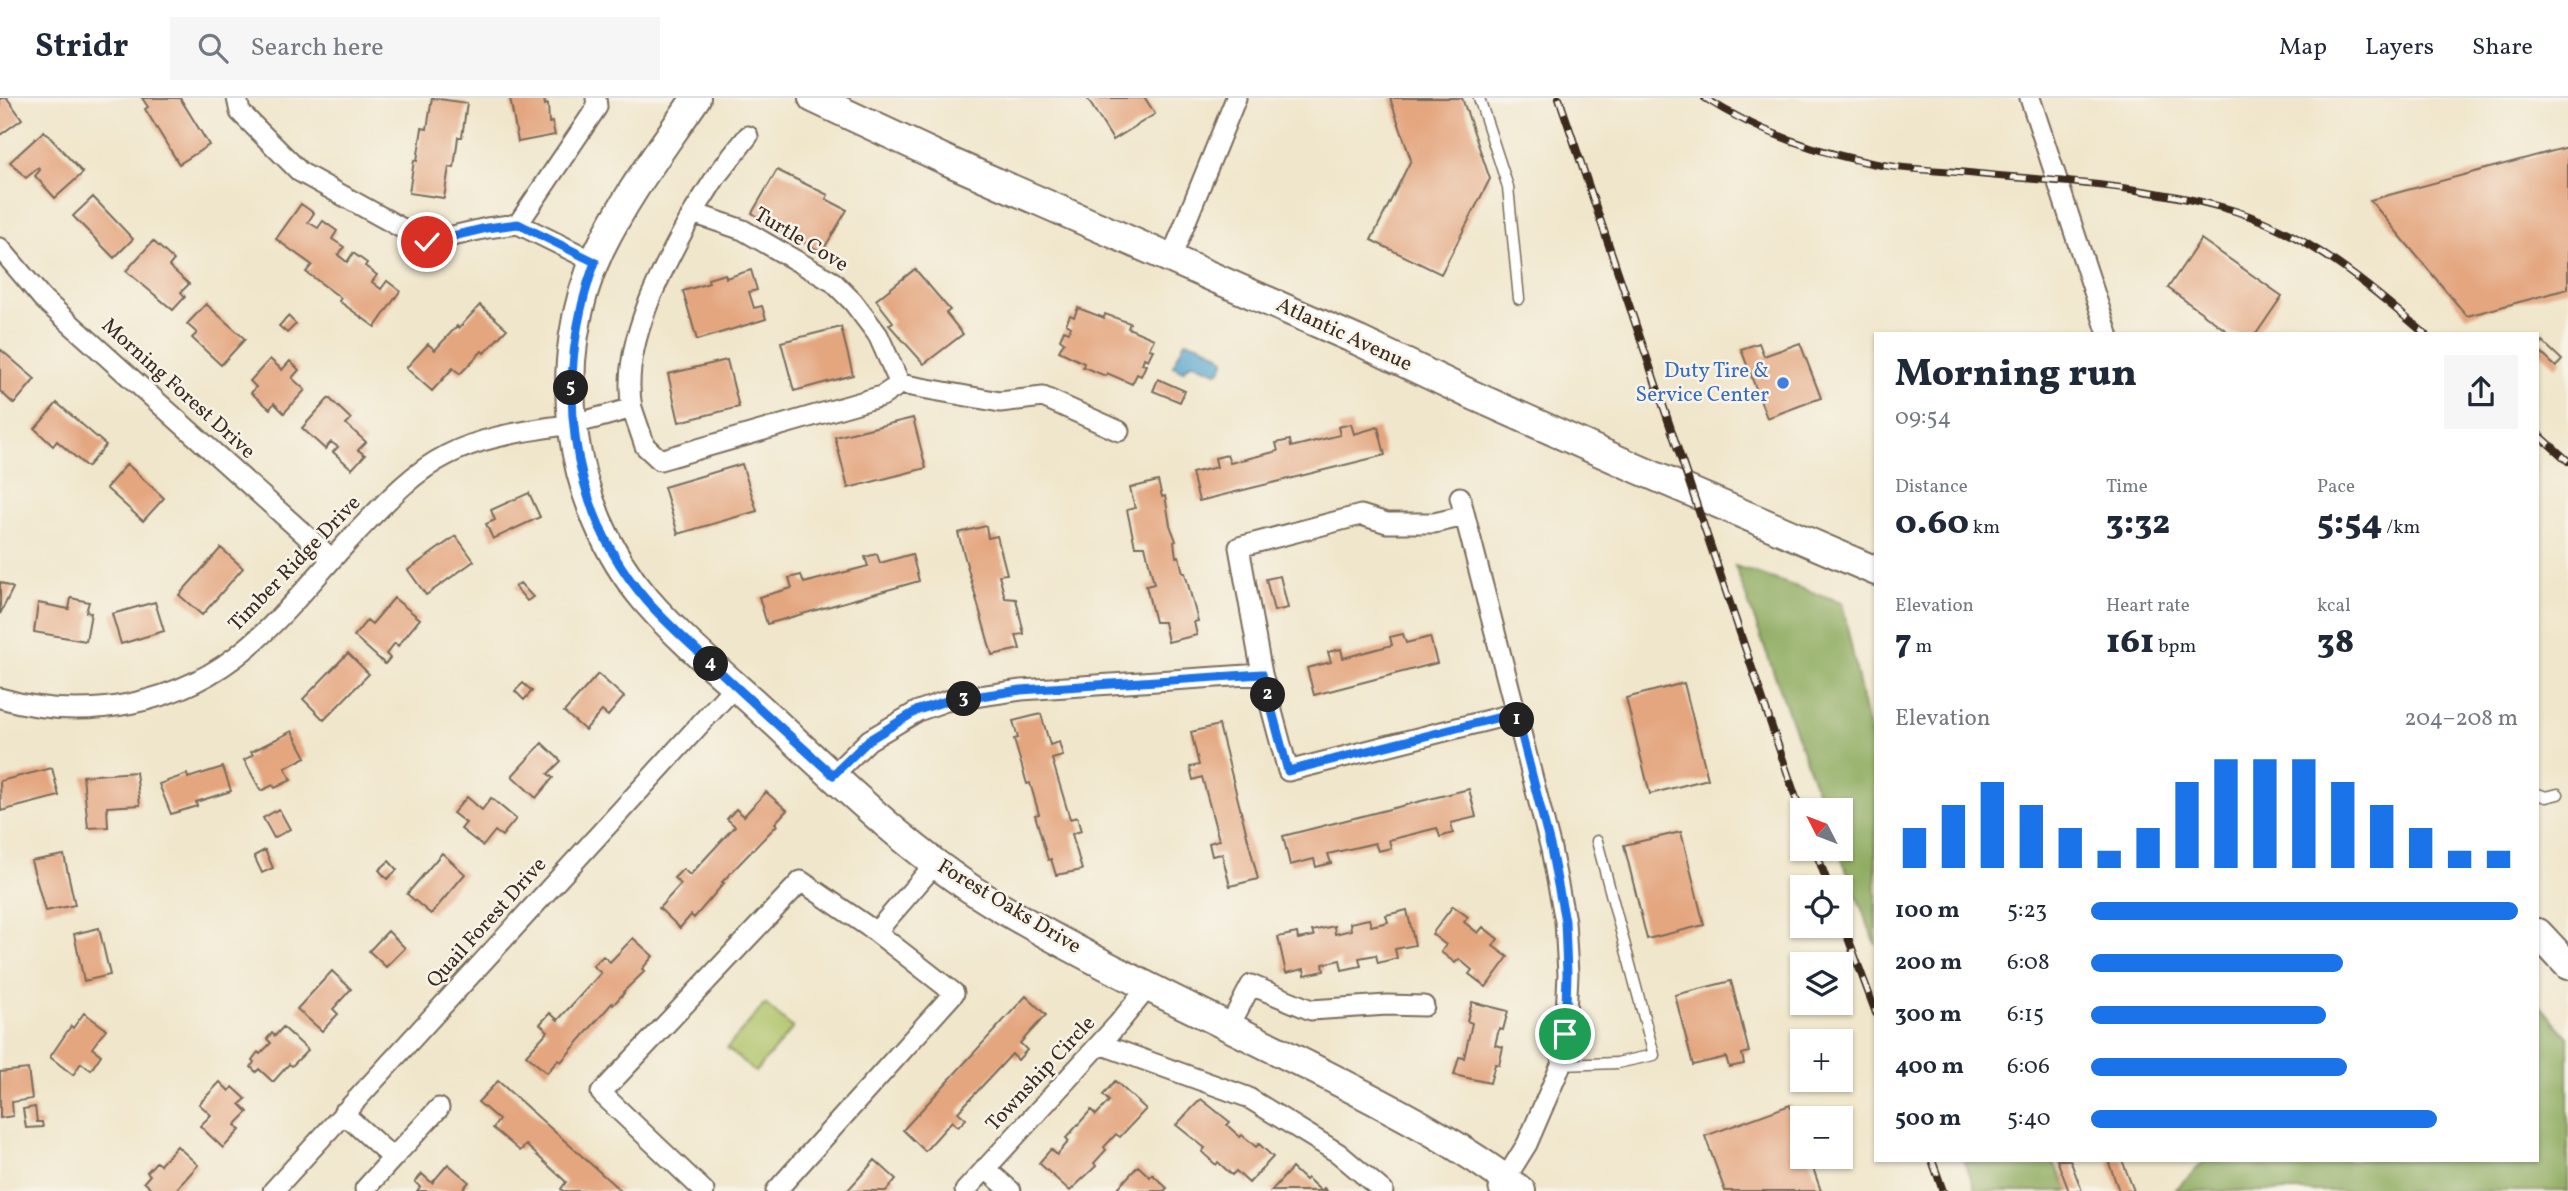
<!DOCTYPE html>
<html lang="en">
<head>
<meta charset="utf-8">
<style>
  :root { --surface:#fff; --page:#f6f6f7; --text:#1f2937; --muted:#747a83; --line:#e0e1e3; --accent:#1a73e8 }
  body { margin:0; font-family:Vollkorn,serif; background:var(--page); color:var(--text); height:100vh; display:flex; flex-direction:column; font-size:26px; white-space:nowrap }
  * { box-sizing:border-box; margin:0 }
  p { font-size:23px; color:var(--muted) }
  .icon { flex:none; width:38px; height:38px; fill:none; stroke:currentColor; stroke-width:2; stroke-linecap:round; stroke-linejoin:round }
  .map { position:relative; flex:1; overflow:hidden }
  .drawer { position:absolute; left:1874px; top:234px; width:665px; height:830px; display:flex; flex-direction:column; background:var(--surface); border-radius:0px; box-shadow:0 2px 5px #0004 }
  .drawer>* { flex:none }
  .needle { width:46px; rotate:312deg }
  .tools { position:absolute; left:1790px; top:700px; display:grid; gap:14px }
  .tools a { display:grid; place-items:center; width:63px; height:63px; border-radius:0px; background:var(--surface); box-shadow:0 2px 5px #0004; font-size:35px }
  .pin { position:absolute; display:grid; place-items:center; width:60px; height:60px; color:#fff; margin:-30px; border:4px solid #fff; border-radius:50%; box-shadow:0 2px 7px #0007 }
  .km { position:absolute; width:35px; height:35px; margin:-18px; border-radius:50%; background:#222; color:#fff; font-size:19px; line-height:35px; text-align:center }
  .round { display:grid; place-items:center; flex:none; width:74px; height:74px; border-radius:0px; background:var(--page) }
  .summary { display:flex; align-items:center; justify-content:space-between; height:119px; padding:0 21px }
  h1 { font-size:38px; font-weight:800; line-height:52px }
  .stats { display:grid; grid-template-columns:repeat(3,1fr); gap:10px; height:119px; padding:7px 21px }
  .stats div { display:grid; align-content:center }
  .stats b { font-size:35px; font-weight:800 }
  .stats small { font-size:19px; font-weight:400 }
  .stats p { font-size:19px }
  .chart { height:196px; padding:14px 21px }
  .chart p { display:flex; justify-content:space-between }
  .chart svg { width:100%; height:126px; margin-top:7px; stroke:var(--accent); stroke-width:6 }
  ul { padding:0 21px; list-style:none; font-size:23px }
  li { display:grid; grid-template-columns:112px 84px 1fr; align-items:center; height:52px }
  li i { height:18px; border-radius:9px; background:var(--accent) }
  header { display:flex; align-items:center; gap:42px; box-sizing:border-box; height:98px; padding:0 35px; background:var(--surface); border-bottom:2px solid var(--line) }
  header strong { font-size:33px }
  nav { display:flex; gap:38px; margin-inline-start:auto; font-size:24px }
  .search { width:490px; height:63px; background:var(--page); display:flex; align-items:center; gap:18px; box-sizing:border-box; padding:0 24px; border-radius:0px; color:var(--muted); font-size:26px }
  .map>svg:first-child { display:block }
  .green { fill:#aec367; stroke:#747642; stroke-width:2 }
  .forest { fill:#8aa95c; stroke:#626a3d; stroke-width:2 }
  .water { fill:#56a5cf; stroke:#486876; stroke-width:2 }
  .building { fill:#e4a67f }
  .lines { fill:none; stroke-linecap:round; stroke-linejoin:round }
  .lane-casing { stroke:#7a6c5b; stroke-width:13 }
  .street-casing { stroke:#7a6c5b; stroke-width:23 }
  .secondary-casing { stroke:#7a6c5b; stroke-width:32 }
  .lane { stroke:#fff; stroke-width:10 }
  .street { stroke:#fff; stroke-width:19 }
  .secondary { stroke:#fff; stroke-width:28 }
  .rail-casing { stroke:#3b2a1e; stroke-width:8 }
  .rail { stroke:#f7f3e8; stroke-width:5; stroke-dasharray:16; stroke-linecap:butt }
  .route-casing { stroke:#fff; stroke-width:14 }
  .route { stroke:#1a73e8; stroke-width:9 }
  .shop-dot { fill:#3f7fe0; stroke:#f7f3e8; stroke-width:2.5 }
  .labels { text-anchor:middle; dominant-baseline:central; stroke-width:5; stroke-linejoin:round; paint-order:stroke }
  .street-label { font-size:21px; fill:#3b2a1e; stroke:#f7f3e8 }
  .shop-label { font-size:21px; fill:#366cbe; stroke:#f7f3e8; text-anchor:end }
</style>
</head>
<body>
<header>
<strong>Stridr</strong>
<div class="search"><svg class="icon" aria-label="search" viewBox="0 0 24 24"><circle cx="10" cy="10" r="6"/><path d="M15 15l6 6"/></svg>Search here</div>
<nav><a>Map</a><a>Layers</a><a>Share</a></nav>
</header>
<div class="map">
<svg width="2568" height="1093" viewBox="0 0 2568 1093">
  <rect width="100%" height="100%" fill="#f7f3e8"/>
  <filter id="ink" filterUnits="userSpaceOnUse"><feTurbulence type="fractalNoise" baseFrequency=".0143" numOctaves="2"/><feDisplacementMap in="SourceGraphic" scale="14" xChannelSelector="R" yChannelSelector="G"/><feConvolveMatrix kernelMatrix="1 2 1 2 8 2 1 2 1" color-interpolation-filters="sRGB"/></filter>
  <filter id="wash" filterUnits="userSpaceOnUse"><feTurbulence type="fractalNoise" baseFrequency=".00686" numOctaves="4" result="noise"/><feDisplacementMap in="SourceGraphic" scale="28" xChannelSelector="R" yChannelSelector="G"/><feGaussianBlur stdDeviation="1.57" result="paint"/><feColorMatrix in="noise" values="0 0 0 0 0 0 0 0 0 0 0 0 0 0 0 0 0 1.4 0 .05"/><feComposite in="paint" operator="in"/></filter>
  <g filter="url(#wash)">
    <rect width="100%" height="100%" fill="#f0e6cb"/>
    <path class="green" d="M765,906L793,930L755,974L727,950Z"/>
    <path class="forest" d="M1735,468L1842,504L1867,624L1876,651V847L1838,751H1841V712H1824Z
      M2538,905L2568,939V1093H2174L2206,1062H2538Z
      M1964,1062H2052L2070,1093H1976Z"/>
    <path class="water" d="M1185,243C1200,246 1213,250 1225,262L1221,271L1217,274L1194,265H1191L1183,273L1173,268Z"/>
    <g id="blocks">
      <path class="building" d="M0,0H7L22,21L0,37Z
        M142,0H180L209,47L179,66L145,11L148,9Z
        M432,0L467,5L462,39H458L454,70L449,69L444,100L409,95L414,62L417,63L422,30L427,31Z
        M510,0H544L545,7L548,6L549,25L552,24L555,37L518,44Z
        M1087,0H1145L1155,16L1113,42Z
        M1390,0H1462L1490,81L1441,176L1371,142L1411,62Z
        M44,33L83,75L55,100L35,78L40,72L38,70L26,80L10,64Z
        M2568,49V191L2467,218L2370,102Z
        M777,72L828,97L826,101L847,112L822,154L798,141L796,144L752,115Z
        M93,99L133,141L114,160L73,118Z
        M301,106L314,115L308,124L318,130L323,123L337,133L332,141L344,149L338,157L347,164L353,155L367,165L365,168L377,177L372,184L381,191L387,183L400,193L375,229L339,203L341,200L306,174L312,167L276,141Z
        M2201,141L2282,198L2256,236H2231L2168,190Z
        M153,143L174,162L169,168L189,186L181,194L185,199L173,212L126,173Z
        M915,171L950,212L946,215L963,236L924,266L889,227L893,224L876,202Z
        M751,172L757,192L749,194L754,210L762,208L766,221L697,242L683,193L709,185L708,181L725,176L726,180Z
        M206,206L245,241L221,267L192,240L197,235L187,226Z
        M480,207L507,231L484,255L482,253L460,276L453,270L432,293L406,270L428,246L435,252L457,228L459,230Z
        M1078,210L1104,220L1105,216L1130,225L1128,230L1154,241L1149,251L1153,252L1148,262L1144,260L1142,266L1146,267L1141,278L1137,276L1132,286L1107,275L1106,278L1083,269L1084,265L1059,253L1064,244L1060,241L1064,232L1069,234L1071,229L1066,226L1070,217L1074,219Z
        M288,218L296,226L287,235L279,228Z
        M841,229L853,277L794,293L781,244Z
        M2543,244L2562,262L2556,269L2538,252Z
        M1759,245L1764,258L1800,245L1821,300L1767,320L1741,251Z
        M0,251L35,281L14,306L0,293Z
        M270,261L282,272L290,263L299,272L292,280L305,292L284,315L274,305L270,311L251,295L256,289L250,283Z
        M727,262L739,309L679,324L668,276Z
        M1158,281L1185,293L1180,304L1153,293Z
        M329,300L351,321L346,326L366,344L358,352L365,357L352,371L333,354L338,349L331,344L325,351L302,330Z
        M57,305L106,347L87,369L57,343L53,348L35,331Z
        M913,320L926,370L848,390L835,339Z
        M1351,326L1354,336L1378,329L1385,357L1199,403L1192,375L1217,369L1215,360L1227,357L1230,365L1278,353L1276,345L1290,342L1291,349L1340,337L1338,329Z
        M127,366L164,400L143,423L106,390Z
        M742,366L757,413L678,436L664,389Z
        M1158,383L1162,399L1165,398L1170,427L1176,443L1174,444L1176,459L1179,458L1183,475H1185L1198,523L1194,524L1197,537L1168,544L1164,524H1155L1146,488L1154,486L1145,448H1135L1127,412L1135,410L1130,390Z
        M529,395L540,419L493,441L486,426L495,422L491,412Z
        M986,428L988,440L997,438L1007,476L999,477L1005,500L1016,501L1024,536L1016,537L1020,551L992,557L958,435Z
        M456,438L474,463L426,497L408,472Z
        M221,450L243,470L202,517L179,497Z
        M877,456L880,465L912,456L919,483L767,526L759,499L792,490L789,480L801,477L804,485L868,468L865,459Z
        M1280,478L1288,510L1274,513L1266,481Z
        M0,484L13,490L0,516Z
        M520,485L533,499L527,503L515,489Z
        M71,500L89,504L86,514L91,515L86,543L34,534L38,505L69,511Z
        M394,500L420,521L398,548L395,545L386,556L390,560L385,566L354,538L367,522L372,526Z
        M155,504L164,533L121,546L112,516Z
        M1403,536L1406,545L1430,539L1437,565L1314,597L1307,570L1331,564L1328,554L1341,551L1343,560L1392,547L1390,539Z
        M348,555L369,576L324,622L303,601Z
        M598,576L624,599L608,618L602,613L585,632L564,614Z
        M523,585L532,593L524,602L515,593Z
        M1684,585L1708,681L1650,696L1626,600Z
        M1041,616L1050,647L1059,644L1063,658L1052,661L1070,721L1077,719L1081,733L1072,736L1082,772L1056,777L1051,761L1048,762L1035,717L1039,716L1030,685L1027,686L1014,641L1018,640L1013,623Z
        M1219,627L1258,781L1230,788L1222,756L1212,758L1209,745L1219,742L1202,679L1193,682L1190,669L1199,667L1191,634Z
        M292,633L306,659L285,670L291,682L275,690L273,687L261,693L244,662L253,657L251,654Z
        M542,645L561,663L548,676L553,680L536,700L512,678Z
        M223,669L231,693L196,704L197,708L171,716L159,686L187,676L188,680Z
        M52,670L59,698L1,713L0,683Z
        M136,674L140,707L107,709L108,729L88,730L83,678Z
        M1469,691L1476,719L1451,725L1453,735L1440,739L1437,730L1389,742L1391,750L1378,753L1375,745L1328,756L1331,765L1316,769L1314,761L1290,767L1283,738Z
        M766,694L787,712L775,725L777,727L722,784L724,785L694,820L691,817L680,830L659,810L681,786L674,780L683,771L690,777L735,728L727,721L736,711L744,718Z
        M467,699L482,712L491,700L516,721L502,738L495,733L483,748L461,731L466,725L453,715Z
        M279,711L290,731L274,740L263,720Z
        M1681,734L1704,827L1647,841L1624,747Z
        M265,752L273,770L262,775L254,758Z
        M442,755L465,776L431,816L407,796Z
        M64,757L75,807L45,813L31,763Z
        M389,763L397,772L387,781L379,772Z
        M1453,808L1468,819L1464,824L1478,835L1483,829L1498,841L1493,848L1508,859L1486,889L1469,876L1472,872L1459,861L1455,865L1441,854L1446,847L1432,836Z
        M1407,812L1415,847L1395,851L1397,860L1378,865L1376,857L1359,860L1361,868L1342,872L1340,862L1323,866L1324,873L1305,877L1304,871L1286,875L1278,839L1297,835L1298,841L1314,838L1312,833L1334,828L1335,836L1351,832L1350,825L1369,821L1371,828L1388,824L1386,817Z
        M99,830L110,877L84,883L74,836Z
        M388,833L405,850L386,869L369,853Z
        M633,840L653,858L642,871L645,873L623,894L624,895L613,907L612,905L561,964L558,962L547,975L526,957L548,933L540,926L550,915L558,922L601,875L593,868L603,858L610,864Z
        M332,873L351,891L333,911L338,916L322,933L297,911Z
        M1731,883L1749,954L1742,956L1744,966L1729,969L1726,959L1693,967L1675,897Z
        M1026,898L1046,917L1020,945L1027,952L1018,962L1012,956L958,1014L966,1021L958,1029L952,1023L925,1053L903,1032Z
        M1472,904L1508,913L1503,932L1499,931L1495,947L1503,949L1499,967L1495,966L1490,985L1454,977L1459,959L1464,960L1472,925L1467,923Z
        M84,915L106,931L92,950L101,957L91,972L81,965L73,977L50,959L71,928L73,930Z
        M283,929L308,952L292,968L289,966L273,984L259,971L256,974L251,969L254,964L252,962L258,954L260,956L271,945L267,941L272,935L275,938Z
        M28,971L32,1001L12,1004L13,1018L0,1020V974Z
        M498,983L537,1018L621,1093H563L561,1091L566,1084L526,1047L520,1053L493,1030L499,1022L478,1004Z
        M1115,983L1146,1011L1120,1039L1116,1036L1104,1049L1106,1052L1094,1065L1096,1068L1070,1093L1039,1065L1051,1051L1057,1057L1069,1043L1066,1040L1091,1012L1096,1017L1109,1003L1103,997Z
        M220,984L229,993L233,989L246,1001L240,1006L248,1014L235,1027L240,1032L223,1050L200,1028L211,1017L199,1006Z
        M1201,1001L1230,1024L1227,1027L1240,1039L1242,1037L1256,1049L1259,1046L1273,1059L1249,1085L1236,1073L1232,1077L1218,1064L1216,1067L1202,1054L1205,1050L1176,1027Z
        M1790,1007L1802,1041V1059H1809L1821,1093H1725L1705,1038Z
        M35,1009L37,1024H42L43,1029L26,1030L23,1011Z
        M177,1048L198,1067L175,1093H154L144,1084L150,1077L147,1074L156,1064L160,1067Z
        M875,1062L896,1081L886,1093H847Z
        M2057,1062H2070L2082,1093H2069Z
        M2108,1062H2122L2134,1093H2119Z
        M448,1066L469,1084L461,1093H417L420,1089L415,1084L422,1076L432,1085Z
        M1138,1068L1150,1079L1152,1076L1167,1090L1164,1093H1115Z
        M1292,1070L1305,1082L1307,1080L1321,1093L1324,1090L1327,1093H1271Z"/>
    </g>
  </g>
  <g filter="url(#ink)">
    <use href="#blocks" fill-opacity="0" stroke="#7a6c5b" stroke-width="2"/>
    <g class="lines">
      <g class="lane-casing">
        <path id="lane" d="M1479,0L1508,89L1519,201
          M2538,696L2546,699L2558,696
          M1561,967L1617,965L1654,957L1597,743"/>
      </g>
      <g class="street-casing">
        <path id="street" d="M237,0L240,14L300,74L427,144L487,130L518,126L595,164
          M2030,0L2108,236
          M693,115L717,77L748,38
          M518,126L597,9L596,0
          M0,150L43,201L332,461
          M1171,160L1236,0
          M900,286L1000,304L1043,299L1119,333
          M1460,399L1551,751L1565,823L1568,876L1565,936L1561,967L1527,1046L1499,1091
          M1262,576L1288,673L1516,615
          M0,600C85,625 181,607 249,548C288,515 320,473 355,436C383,407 411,375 447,357C486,337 529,333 571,326C591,322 612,316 632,310C620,247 663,169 693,115L743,132L833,184L853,204L878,237L900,286L882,298L660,362L645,348L632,310
          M833,677L869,642L918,613L946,603L1021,592L1262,576L1239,449L1361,417L1387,425H1434L1465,418
          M876,834L935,766
          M1229,929L1251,887L1311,912L1387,907L1424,908
          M1100,946L1247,999L1338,1055L1383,1093
          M343,1015L393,1060L439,1010
          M985,1070L1011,1093
          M365,1091L393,1060
          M273,1093L735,588
          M704,1093L601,995L801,783L876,834L954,895L776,1093
          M965,1093L1118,926L1149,888"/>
      </g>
      <g class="secondary-casing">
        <path id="secondary" d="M696,0C663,49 626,97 600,151C547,261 566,409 646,502C678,539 716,571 752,603C834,678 912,759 1008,814C1111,874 1220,923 1326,977C1394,1012 1461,1046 1521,1093
          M813,0L950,64L1359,243L1468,295L1638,371L1876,473
          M2538,835L2568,867"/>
      </g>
      <use href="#lane" class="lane"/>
      <use href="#street" class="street"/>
      <use href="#secondary" class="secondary"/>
      <g class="rail-casing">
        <path id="rail" d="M1559,0L1802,718
          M1705,0C1753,31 1807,51 1862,63C1900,72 1940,72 1978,76C2063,84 2153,88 2235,113C2308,136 2369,187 2425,236
          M2538,336L2568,363
          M1815,751L1829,789
          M1841,821L1876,915
          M1932,1062L1943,1093"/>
      </g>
      <use href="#rail" class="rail"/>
    </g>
  </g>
  <g class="lines" filter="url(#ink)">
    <g class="route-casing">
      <path id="route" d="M427,144L487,130L518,126L595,164C554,276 566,410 647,503C667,526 690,546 712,566C752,604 792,640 833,677L869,642L918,612L946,603L1021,592L1262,576L1288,673L1516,615L1551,751L1565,823L1567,876L1565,936"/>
    </g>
    <use href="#route" class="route"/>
  </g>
  <circle class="shop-dot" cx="1783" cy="285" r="7"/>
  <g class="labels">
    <g class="street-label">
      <text transform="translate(801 142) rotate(31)">Turtle Cove</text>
      <text transform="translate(1344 237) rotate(25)">Atlantic Avenue</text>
      <text transform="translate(178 291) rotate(42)">Morning Forest Drive</text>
      <text transform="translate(295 466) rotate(-46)">Timber Ridge Drive</text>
      <text transform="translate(1009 809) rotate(31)">Forest Oaks Drive</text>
      <text transform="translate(487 825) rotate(-48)">Quail Forest Drive</text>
      <text transform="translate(1041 976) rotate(-47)">Township Circle</text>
    </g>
    <g class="shop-label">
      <text x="1769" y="273">Duty Tire &amp;<tspan x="1769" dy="24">Service Center</tspan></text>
    </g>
  </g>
</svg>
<div class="tools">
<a><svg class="needle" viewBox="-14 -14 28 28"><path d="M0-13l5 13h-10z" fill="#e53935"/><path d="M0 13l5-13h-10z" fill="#747a83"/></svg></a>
<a><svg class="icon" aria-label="locate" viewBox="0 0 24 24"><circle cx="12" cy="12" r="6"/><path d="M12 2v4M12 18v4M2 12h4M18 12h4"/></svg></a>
<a><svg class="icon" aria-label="layers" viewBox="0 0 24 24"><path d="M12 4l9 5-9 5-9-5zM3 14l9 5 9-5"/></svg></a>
<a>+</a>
<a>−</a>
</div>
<div class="pin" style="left:1565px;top:936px;background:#1e9e55"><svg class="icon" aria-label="arrive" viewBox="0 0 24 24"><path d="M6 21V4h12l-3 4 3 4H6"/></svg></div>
<div class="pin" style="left:427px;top:144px;background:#d93025"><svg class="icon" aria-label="check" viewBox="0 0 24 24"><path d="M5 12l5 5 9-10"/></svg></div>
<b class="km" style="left:1517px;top:622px">1</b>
<b class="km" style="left:1268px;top:597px">2</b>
<b class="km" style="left:964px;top:601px">3</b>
<b class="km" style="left:711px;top:566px">4</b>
<b class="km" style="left:571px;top:290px">5</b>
<section class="drawer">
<div class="summary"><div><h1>Morning run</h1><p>09:54</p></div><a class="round"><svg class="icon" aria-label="share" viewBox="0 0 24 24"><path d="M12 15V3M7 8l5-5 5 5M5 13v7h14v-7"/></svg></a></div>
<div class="stats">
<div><p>Distance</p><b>0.60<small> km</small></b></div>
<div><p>Time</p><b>3:32</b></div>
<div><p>Pace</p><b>5:54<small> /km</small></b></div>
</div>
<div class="stats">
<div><p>Elevation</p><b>7<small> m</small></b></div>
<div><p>Heart rate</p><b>161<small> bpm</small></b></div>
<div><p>kcal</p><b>38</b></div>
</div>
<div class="chart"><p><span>Elevation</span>204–208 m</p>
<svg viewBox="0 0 160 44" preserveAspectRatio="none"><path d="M5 44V30M15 44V22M25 44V14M35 44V22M45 44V30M55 44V38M65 44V30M75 44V14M85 44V6M95 44V6M105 44V6M115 44V14M125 44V22M135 44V30M145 44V38M155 44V38"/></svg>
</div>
<ul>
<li><b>100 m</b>5:23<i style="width:100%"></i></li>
<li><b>200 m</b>6:08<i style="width:59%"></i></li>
<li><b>300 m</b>6:15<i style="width:55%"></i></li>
<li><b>400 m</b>6:06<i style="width:60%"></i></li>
<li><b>500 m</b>5:40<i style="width:81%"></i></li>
</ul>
</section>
</div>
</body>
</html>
